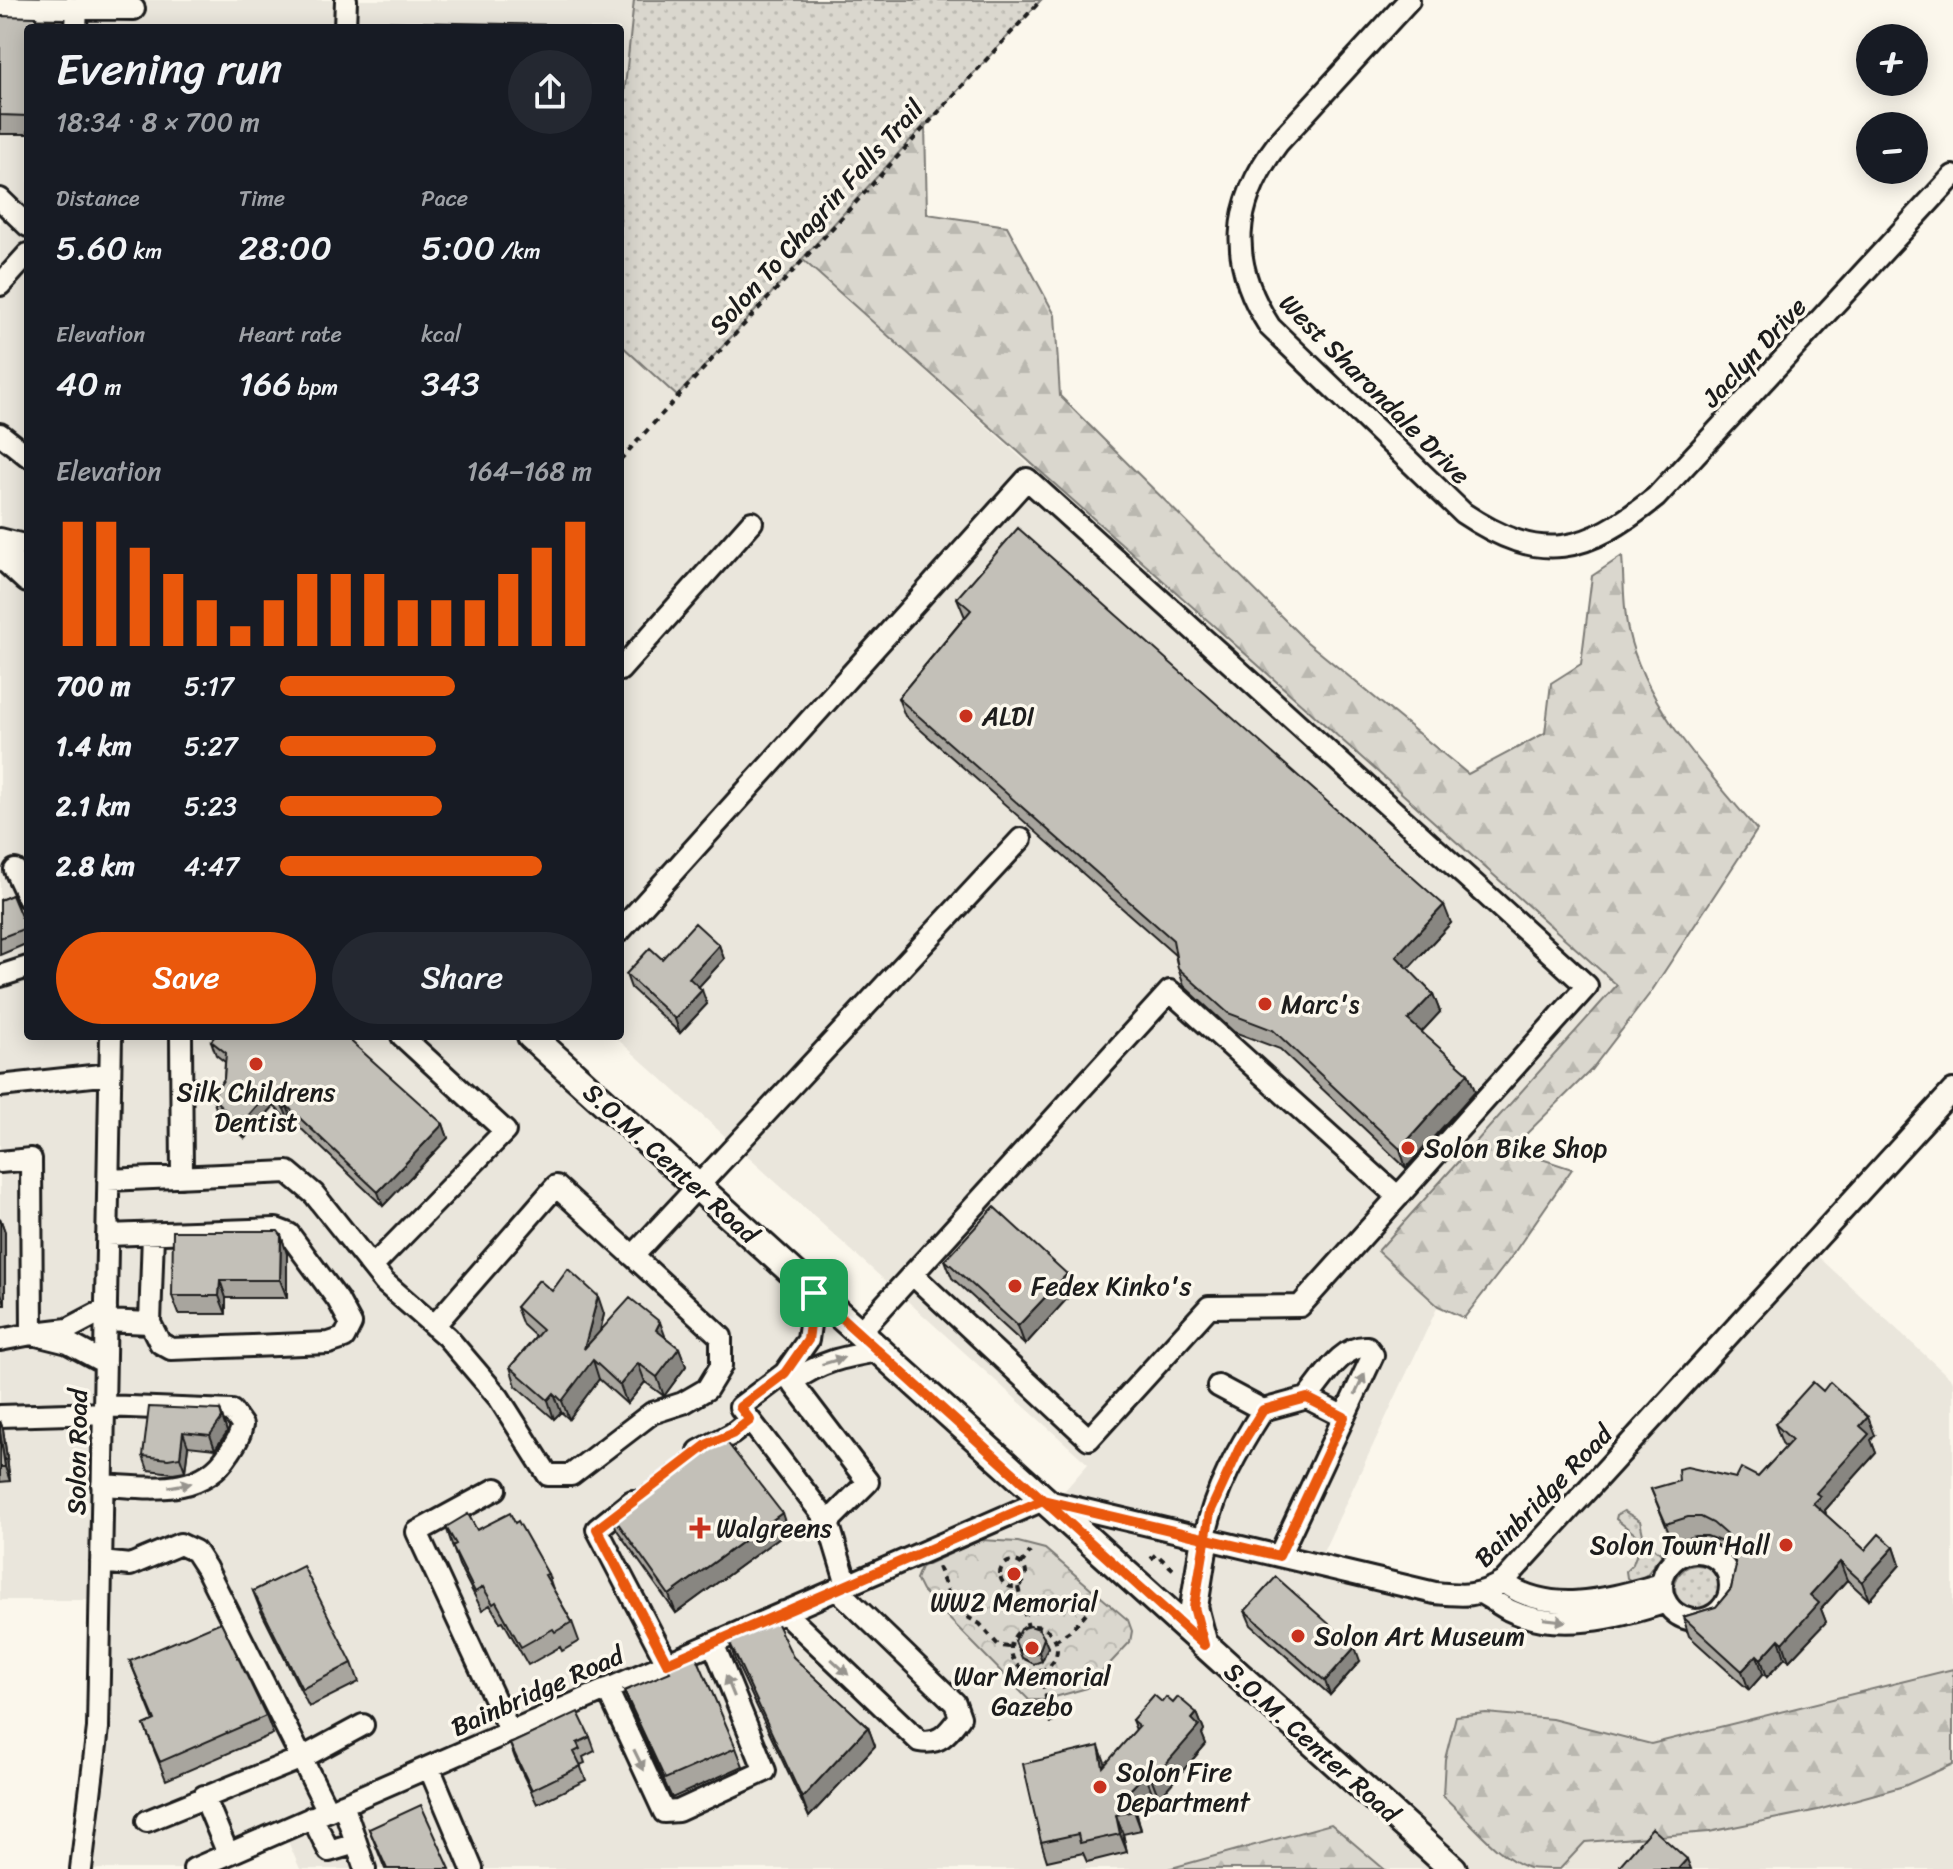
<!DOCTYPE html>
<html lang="en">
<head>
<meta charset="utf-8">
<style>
  :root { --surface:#171b24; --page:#242831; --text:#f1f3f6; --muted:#9ea1a6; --accent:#ea580c }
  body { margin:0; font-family:Sriracha,sans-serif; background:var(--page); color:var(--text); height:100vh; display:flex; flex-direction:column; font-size:30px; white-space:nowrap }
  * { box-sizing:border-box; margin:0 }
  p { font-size:26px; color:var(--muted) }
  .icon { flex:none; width:44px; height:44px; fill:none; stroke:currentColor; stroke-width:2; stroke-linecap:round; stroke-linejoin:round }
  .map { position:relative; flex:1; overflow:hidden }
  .drawer { position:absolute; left:24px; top:24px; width:600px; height:1016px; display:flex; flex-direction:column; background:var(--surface); border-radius:8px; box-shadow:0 4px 20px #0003 }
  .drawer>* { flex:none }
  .tools { position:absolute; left:1856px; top:24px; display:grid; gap:16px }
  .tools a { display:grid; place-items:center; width:72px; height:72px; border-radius:50%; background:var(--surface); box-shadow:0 4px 20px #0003; font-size:40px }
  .pin { position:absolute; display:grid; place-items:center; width:68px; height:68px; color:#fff; margin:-34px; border-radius:16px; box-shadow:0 4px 12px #0006 }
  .round { display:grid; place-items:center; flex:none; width:84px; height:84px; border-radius:42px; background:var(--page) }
  .summary { display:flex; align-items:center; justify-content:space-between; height:136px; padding:0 32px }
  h1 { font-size:44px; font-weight:600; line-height:60px }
  .figures { display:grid; grid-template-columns:repeat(3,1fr); gap:12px; height:136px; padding:8px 32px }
  .figures div { display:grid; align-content:center }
  .figures b { font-size:34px; font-weight:600 }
  .figures small { font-size:22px; font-weight:400 }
  .figures p { font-size:22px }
  .chart { height:224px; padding:16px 32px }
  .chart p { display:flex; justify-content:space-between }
  .chart svg { width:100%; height:144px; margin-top:8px; stroke:var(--accent); stroke-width:6 }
  .cta { display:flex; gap:16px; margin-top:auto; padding:16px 32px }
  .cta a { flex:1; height:92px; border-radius:48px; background:var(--accent); color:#fff; font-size:32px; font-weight:600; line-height:92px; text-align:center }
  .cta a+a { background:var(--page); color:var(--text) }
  ul { padding:0 32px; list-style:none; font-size:26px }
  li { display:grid; grid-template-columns:128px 96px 1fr; align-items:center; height:60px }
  li i { height:20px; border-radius:10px; background:var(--accent) }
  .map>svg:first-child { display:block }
  .built { fill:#eae6dc }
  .grass { fill:url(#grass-dots); stroke:#7b7a75; stroke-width:2 }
  .forest { fill:url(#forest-firs); stroke:#7b7a75; stroke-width:2 }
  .park { fill:url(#park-crowns); stroke:#7b7a75; stroke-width:2 }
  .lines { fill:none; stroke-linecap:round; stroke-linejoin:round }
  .minor-casing { stroke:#1c1c1c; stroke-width:26 }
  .major-casing { stroke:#1c1c1c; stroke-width:32 }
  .path { stroke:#1c1c1c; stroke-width:4; stroke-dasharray:6 6; stroke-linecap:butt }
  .minor { stroke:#fbf7ec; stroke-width:20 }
  .major { stroke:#fbf7ec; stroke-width:26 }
  .wall { fill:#a8a59e; stroke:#1c1c1c; stroke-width:2 }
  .shaded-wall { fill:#888681; stroke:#1c1c1c; stroke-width:2 }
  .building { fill:#c3c0b8; stroke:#1c1c1c; stroke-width:2 }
  .oneway { fill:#97948e }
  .route-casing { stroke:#fff; stroke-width:16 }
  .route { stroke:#ea580c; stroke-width:10 }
  .poi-dot { fill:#c8321e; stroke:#fbf7ec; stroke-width:3 }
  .labels { text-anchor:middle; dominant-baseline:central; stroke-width:7; stroke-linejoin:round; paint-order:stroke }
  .street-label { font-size:26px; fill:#1c1c1c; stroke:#fbf7ec }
  .poi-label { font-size:26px; fill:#1c1c1c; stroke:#fbf7ec; text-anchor:start }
</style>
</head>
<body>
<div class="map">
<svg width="1953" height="1869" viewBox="0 0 1953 1869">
  <defs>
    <pattern id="grass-dots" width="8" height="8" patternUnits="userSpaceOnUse" patternTransform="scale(2)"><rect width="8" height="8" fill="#dad7ce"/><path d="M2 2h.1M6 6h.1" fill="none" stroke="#bab8b0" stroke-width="1.8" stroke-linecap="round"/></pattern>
    <pattern id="forest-firs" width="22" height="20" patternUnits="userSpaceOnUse" patternTransform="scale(2)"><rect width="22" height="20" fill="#dad7ce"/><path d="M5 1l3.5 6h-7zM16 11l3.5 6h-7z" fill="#bab8b0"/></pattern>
    <pattern id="park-crowns" width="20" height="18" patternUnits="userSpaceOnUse" patternTransform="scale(2)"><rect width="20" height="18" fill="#dad7ce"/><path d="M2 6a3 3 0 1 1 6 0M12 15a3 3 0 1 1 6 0" fill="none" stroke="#bab8b0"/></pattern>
  </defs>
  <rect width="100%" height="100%" fill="#fbf7ec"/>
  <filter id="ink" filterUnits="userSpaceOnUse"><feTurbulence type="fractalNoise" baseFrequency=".0125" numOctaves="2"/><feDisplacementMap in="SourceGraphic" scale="16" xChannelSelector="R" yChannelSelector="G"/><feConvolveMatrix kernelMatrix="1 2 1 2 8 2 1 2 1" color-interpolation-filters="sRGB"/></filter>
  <g filter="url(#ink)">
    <path class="built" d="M0,0H634L620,135V28H28V1036H531L1051,1506L1088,1464L614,1036H620V344L678,395L802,259L1027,463L1618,985L1378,1251L1438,1306L1317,1565L1483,1594L1809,1248L1953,1381V1869H300L283,1830L194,1869H81L99,1600H0Z"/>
    <path class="grass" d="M634,0H1041L677,396L620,344V135Z
      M1624,1511L1640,1521L1644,1539L1660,1553C1689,1527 1713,1531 1739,1559L1738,1573C1720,1542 1694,1536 1664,1555C1648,1564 1654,1578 1631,1581L1627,1578L1626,1571L1633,1564L1640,1544L1636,1535L1616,1519L1617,1515Z
      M1675 1587a22 22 0 1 1 44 0a22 22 0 1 1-44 0Z"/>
    <path class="forest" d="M925,124L927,214L1007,226L1055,315L1060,396L1307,642L1468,774L1545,733L1551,683L1581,664L1592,576L1622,556C1624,580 1623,606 1628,630C1644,705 1709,773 1757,830L1651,992L1591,1070L1511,1149L1572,1169L1509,1260L1464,1318L1438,1306L1378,1251L1617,985L802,259Z
      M1953,1669V1764L1904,1786L1818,1810L1709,1832L1585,1842L1560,1869C1551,1869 1537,1869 1529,1868C1496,1857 1469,1819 1443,1796L1445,1759L1456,1716L1486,1713L1552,1719L1651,1744Z
      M1331,1824L1384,1869H1168Z"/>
    <path class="park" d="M981,1540L1018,1542L1045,1549L1128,1620L1132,1631L1130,1642L1087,1688L1044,1700H1029L922,1591L916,1579L921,1567Z"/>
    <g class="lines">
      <g class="minor-casing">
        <path id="minor" d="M1409,0L1278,143C1231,205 1228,262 1270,327L1463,513C1542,566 1586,553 1656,497L1953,176
          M0,7L134,9
          M76,28L77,8
          M345,28L346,0
          M0,199L28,226
          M0,285L28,254
          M0,434L28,456
          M0,539L28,546
          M620,670L752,522
          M15,870L28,898
          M620,931L1027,479L1587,986L1300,1306L1209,1307L1089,1439L913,1275
          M0,976L28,967
          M181,1036L182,1177
          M0,1086L110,1074
          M0,1162L31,1159L32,1334L0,1340
          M108,1180L288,1172L314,1194L384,1282L447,1337L499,1398L548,1475H571L652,1413L683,1403L707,1389L721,1366V1337L633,1256L1021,839
          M372,1267L505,1131L402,1036
          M814,1293L808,1340L785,1373L740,1407L828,1522L847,1585
          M105,1321L150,1323L160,1343L171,1349L329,1343L344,1338L351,1324L338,1300L289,1234L276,1229L107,1235
          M150,1323L153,1234
          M434,1326L556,1186L633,1256
          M43,1332L68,1329L106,1309
          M859,1333L1170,991L1398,1197
          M32,1334L68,1343L105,1363
          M785,1373L868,1482L828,1522
          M792,1382C821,1361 844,1357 878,1351
          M1218,1386L1263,1410L1307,1398L1344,1417
          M0,1416L104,1413
          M699,1451L732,1434L750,1420
          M102,1485C147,1487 201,1498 229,1453C235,1444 240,1437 242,1425L232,1411L104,1406
          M496,1489L417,1532L510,1732
          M632,1501L597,1529L667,1663
          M1205,1537C1214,1491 1238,1449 1263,1410
          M1662 1586a34 34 0 1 1 68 0a34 34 0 1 1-68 0Z
          M1279,1556L1373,1355L1367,1347C1341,1345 1323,1380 1307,1398
          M101,1562L130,1565L180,1544L195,1551L206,1568L328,1811
          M1503,1582C1550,1617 1610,1598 1662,1584
          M1483,1594C1491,1599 1500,1605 1509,1610C1557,1633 1619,1618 1666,1602
          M784,1612L919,1741C940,1745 948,1733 960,1717L955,1703L837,1589
          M607,1689L664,1812L678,1811L765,1771L713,1643
          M429,1767L472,1869
          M204,1796L228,1854
          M343,1804L365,1869
          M312,1817L329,1851L356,1843
          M147,1821L302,1758L363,1725
          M81,1869L98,1728L111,1036
          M194,1869L1043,1500L1435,1593C1465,1596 1477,1597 1503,1582L1953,1090"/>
      </g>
      <g class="major-casing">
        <path id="major" d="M0,553L28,579
          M531,1036L1453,1869
          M1204,1645L1194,1607L1205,1537"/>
      </g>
      <path class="path" d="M620,460L1041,0
        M1151,1559L1156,1554L1176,1572
        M1000 1574a13 13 0 1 1 26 0a13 13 0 1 1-26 0Z
        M1021,1564L1030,1552
        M938,1567L955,1610L980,1624L999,1646L1010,1647
        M1018,1587L1028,1627
        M1011 1649a23 23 0 1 1 46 0a23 23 0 1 1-46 0Z
        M1055,1641L1071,1630L1096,1602
        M1040,1671L1052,1724"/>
      <use href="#minor" class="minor"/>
      <use href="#major" class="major"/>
    </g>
    <path class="wall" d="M0,16L28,28V134H0Z
      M957,598L1451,923L1408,969L1433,994L1440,1012L1421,1032L1468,1073L1475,1091L1406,1168L1280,1049L1234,1032L1184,986L1178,968L1175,955L905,716L898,698L965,617Z
      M12,895L28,933V943L0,955V900Z
      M719,945L724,959L698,987L707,1004L680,1033L631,988L626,974L662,959Z
      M211,1041L443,1124L448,1138L383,1206L292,1120L290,1123L274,1106L245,1138L217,1111L212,1097L224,1079L225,1062L216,1055Z
      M0,1218L5,1232V1305H0Z
      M281,1235L287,1254V1298H226V1314H179L172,1296Z
      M945,1260L1067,1274L1073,1292L1025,1345L952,1278Z
      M552,1291L604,1314L600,1332L666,1338L679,1348L686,1366L664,1396L645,1382L627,1404L599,1379L569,1419L561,1412L554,1419L516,1386L510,1367L536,1337L523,1325L516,1307Z
      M220,1410L227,1432L215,1449L188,1446L185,1471L173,1473L148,1470L143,1456Z
      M0,1421L3,1429L10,1481L0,1482Z
      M1775,1424L1875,1435L1871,1440L1876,1453L1825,1510L1826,1515L1865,1550L1894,1547L1900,1565L1869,1600L1847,1580L1821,1609L1826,1622L1789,1661L1785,1658L1767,1677L1763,1674L1749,1690L1689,1636L1683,1617L1716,1607L1731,1589L1736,1566L1733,1553L1720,1541L1707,1536H1695L1673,1543L1651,1489L1736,1478L1758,1477L1786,1447L1782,1443Z
      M610,1512L788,1531L676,1613L617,1530Z
      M446,1527L477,1530L548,1574L553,1589L572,1622L579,1641L562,1651L560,1647L528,1665L503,1621L500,1622L490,1605L482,1610L459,1565Z
      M253,1591L352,1663L359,1682L309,1707L260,1609Z
      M1245,1611L1360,1661L1330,1695L1251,1625Z
      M757,1631L793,1657L868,1727L875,1746L809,1817L735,1660L729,1641Z
      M1015,1641L1048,1647L1042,1661L1034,1664L1022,1658Z
      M130,1661L266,1716L273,1734L166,1780L144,1725L154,1721Z
      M624,1691L736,1748L743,1766L672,1798L631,1710Z
      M1173,1703L1197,1713L1204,1731L1202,1734L1206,1744L1159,1798L1152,1792L1136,1810L1141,1830L1123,1834L1127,1852L1087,1862L1083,1853L1047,1861L1041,1842L1099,1746L1106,1765L1136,1730L1132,1720Z
      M590,1737L595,1751L583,1757L585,1763L580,1765L586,1780L537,1804L515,1758L510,1744Z
      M369,1829L450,1869H385Z"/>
    <path class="shaded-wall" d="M1444,905L1451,923L1402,975L1396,956Z
      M719,945L724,959L694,992L689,978Z
      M702,990L707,1004L680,1033L675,1019Z
      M1433,994L1440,1012L1415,1039L1408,1020Z
      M1468,1073L1475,1091L1406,1168L1400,1149Z
      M269,1092L274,1106L245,1138L240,1125Z
      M287,1106L292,1120L290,1123L284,1109Z
      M443,1124L448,1138L383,1206L378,1192Z
      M0,1218L5,1232V1305L0,1290Z
      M281,1235L287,1254V1298L280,1280Z
      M1067,1274L1073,1292L1025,1345L1018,1326Z
      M220,1280L226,1298V1314L219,1296Z
      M598,1296L604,1314L593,1360L599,1379L569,1419L562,1401L584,1349Z
      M660,1322L667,1341L656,1330Z
      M679,1348L686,1366L664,1396L657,1377Z
      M638,1363L645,1382L627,1404L620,1385Z
      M554,1393L561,1412L554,1419L548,1400Z
      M220,1410L227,1432L215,1449L210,1435Z
      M1868,1417L1875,1435L1871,1440L1876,1453L1825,1510L1826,1515L1820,1522L1813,1503L1816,1493L1860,1426Z
      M0,1421L3,1429L10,1481L5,1467L0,1433Z
      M183,1432L188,1446L185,1471L180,1457Z
      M782,1513L788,1531L676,1613L669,1595Z
      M1894,1547L1900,1565L1869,1600L1862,1582Z
      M1840,1562L1847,1580L1821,1609L1826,1622L1789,1661L1783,1643L1810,1595Z
      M1044,1638L1048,1647L1042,1661L1039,1652Z
      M1779,1639L1785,1658L1767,1677L1761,1659Z
      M1355,1647L1360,1661L1330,1695L1325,1681Z
      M1757,1655L1763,1674L1749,1690L1742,1671Z
      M1197,1713L1204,1731L1202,1734L1206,1744L1159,1798L1152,1780L1192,1719Z
      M868,1727L875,1746L809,1817L802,1798Z
      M1145,1774L1152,1792L1136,1810L1141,1830L1134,1811L1129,1791Z
      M1116,1815L1123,1834L1127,1852L1120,1834Z
      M1687,1859L1691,1869H1678Z"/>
    <path class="building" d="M0,16L36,17V28H28V116L0,115Z
      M357,21L556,25L555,28H357Z
      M1018,528L1444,905L1396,956L1433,994L1408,1020L1468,1073L1400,1149L1273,1030L1228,1013L1178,968L1173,940L898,698L971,610L957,598Z
      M12,895L26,928L0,938V900Z
      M695,923L719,945L689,978L702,990L675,1019L626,974L650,948L662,959Z
      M215,1036H345L443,1124L378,1192L287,1106L284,1109L269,1092L240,1125L212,1097L224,1079L226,1053L211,1041Z
      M994,1207L1067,1274L1018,1326L945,1260Z
      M173,1231H278L281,1235L280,1280H220L219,1296H172Z
      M568,1269L598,1296L584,1349L630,1298L660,1322L656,1330L679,1348L657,1377L638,1363L620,1385L593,1360L562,1401L554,1393L548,1400L510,1367L542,1330L516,1307L539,1280L552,1291Z
      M1813,1382L1823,1391L1830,1382L1868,1417L1860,1426L1869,1434L1816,1493L1820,1496L1813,1503L1865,1550L1879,1534L1894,1547L1862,1582L1840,1562L1810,1595L1819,1603L1783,1643L1779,1639L1761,1659L1757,1655L1742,1671L1683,1617L1716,1607L1731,1589L1736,1566L1729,1537L1713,1523L1701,1517H1688L1666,1524L1651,1489L1679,1481L1678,1469L1687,1467L1736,1478L1741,1468L1758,1477L1792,1440L1775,1424Z
      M149,1407L220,1410L222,1418L210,1435L183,1432L180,1457L168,1459L143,1456Z
      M719,1432L782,1513L669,1595L610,1512L708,1437Z
      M0,1433L5,1467H0Z
      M510,1513L515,1523L518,1521L548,1574L545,1575L572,1622L555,1632L553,1629L521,1647L496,1602L493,1604L483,1587L475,1592L452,1546L456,1544L446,1527L468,1514L477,1530Z
      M303,1566L352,1663L302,1689L253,1591Z
      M1276,1577L1355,1647L1325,1681L1245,1611Z
      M221,1622L266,1716L160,1762L144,1725L155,1720L130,1661Z
      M776,1622L793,1657L868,1727L802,1798L729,1641L756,1628L757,1631Z
      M1030,1626L1039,1629L1044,1638L1039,1652L1030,1655L1018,1649L1015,1641L1021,1629Z
      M696,1655L736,1748L665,1779L624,1691L670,1672L668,1668Z
      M1154,1695L1162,1702L1166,1697L1173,1703L1178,1697L1197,1713L1192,1719L1199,1726L1152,1780L1145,1774L1129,1791L1134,1811L1116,1815L1120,1834L1080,1843L1078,1834L1041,1842L1023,1764L1099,1746L1103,1767L1139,1726L1132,1720Z
      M578,1712L590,1737L577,1743L580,1749L574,1752L581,1766L532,1790L510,1744Z
      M421,1805L450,1869H387L369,1829Z
      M1652,1828L1687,1859L1678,1869H1624L1620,1865Z"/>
    <defs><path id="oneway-solid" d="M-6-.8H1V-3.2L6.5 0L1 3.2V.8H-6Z" transform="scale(2)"/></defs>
    <g class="oneway">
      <use href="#oneway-solid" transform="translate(833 1361) rotate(-17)"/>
      <use href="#oneway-solid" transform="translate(1360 1384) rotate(-65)"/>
      <use href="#oneway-solid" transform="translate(180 1485) rotate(-10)"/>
      <use href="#oneway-solid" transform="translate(1555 1620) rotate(7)"/>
      <use href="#oneway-solid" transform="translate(840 1667) rotate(43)"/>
      <use href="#oneway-solid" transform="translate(730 1686) rotate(-112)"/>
      <use href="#oneway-solid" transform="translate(639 1760) rotate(64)"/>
    </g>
  </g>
  <g class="lines" filter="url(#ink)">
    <g class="route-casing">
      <path id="route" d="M814,1293L808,1340L785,1373L740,1407L750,1420L732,1434L708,1444L597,1529L667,1663L1043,1500L1279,1556L1344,1417L1307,1398L1263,1410L1241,1445L1210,1512L1194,1607L1204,1645L1050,1506L1043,1500C967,1431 891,1362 814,1293"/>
    </g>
    <use href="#route" class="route"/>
  </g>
  <g class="poi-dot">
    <circle cx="966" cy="716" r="8"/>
    <circle cx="1265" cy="1004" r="8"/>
    <circle cx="256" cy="1064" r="8"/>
    <circle cx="1408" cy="1148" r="8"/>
    <circle cx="1015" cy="1286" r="8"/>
    <path d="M696 1516h8v8h8v8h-8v8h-8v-8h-8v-8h8z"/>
    <circle cx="1786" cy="1545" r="8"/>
    <circle cx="1014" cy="1574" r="8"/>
    <circle cx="1298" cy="1636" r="8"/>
    <circle cx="1032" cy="1648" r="8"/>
    <circle cx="1100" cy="1787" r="8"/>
  </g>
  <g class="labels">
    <g class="street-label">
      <text transform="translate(816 217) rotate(-48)">Solon To Chagrin Falls Trail</text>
      <text transform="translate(1754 352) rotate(-47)">Jaclyn Drive</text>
      <text transform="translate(1375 389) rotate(45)">West Sharondale Drive</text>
      <text transform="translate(671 1163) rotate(42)">S.O.M. Center Road</text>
      <text transform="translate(77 1452) rotate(-89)">Solon Road</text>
      <text transform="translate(1543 1496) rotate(-46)">Bainbridge Road</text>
      <text transform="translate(537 1691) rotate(-24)">Bainbridge Road</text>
      <text transform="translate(1312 1742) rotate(42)">S.O.M. Center Road</text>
    </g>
    <g class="poi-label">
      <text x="982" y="716">ALDI</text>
      <text x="1281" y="1004">Marc's</text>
      <text x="256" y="1092" text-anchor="middle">Silk Childrens<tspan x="256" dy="30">Dentist</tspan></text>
      <text x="1424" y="1148">Solon Bike Shop</text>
      <text x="1031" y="1286">Fedex Kinko's</text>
      <text x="716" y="1528">Walgreens</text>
      <text x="1770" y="1545" text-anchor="end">Solon Town Hall</text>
      <text x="1014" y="1602" text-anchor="middle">WW2 Memorial</text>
      <text x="1314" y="1636">Solon Art Museum</text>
      <text x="1032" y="1676" text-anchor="middle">War Memorial<tspan x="1032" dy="30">Gazebo</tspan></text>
      <text x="1116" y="1772">Solon Fire<tspan x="1116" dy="30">Department</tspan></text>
    </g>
  </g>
</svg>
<div class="tools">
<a>+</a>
<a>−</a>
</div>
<div class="pin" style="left:814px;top:1293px;background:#1e9e55"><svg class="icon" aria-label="arrive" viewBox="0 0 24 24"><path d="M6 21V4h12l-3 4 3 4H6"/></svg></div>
<section class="drawer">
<div class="summary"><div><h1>Evening run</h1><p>18:34 · 8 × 700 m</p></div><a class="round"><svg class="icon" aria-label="share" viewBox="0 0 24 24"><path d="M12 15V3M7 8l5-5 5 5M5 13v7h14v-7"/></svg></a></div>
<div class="figures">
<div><p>Distance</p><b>5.60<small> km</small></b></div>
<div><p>Time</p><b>28:00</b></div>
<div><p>Pace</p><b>5:00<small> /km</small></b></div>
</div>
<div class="figures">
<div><p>Elevation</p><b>40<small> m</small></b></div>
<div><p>Heart rate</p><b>166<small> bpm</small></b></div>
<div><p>kcal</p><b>343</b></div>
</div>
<div class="chart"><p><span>Elevation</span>164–168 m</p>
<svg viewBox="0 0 160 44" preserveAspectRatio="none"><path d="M5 44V6M15 44V6M25 44V14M35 44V22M45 44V30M55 44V38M65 44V30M75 44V22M85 44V22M95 44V22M105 44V30M115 44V30M125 44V30M135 44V22M145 44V14M155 44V6"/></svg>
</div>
<ul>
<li><b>700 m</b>5:17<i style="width:56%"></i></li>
<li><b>1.4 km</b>5:27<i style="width:50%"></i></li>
<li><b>2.1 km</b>5:23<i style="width:52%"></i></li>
<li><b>2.8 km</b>4:47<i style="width:84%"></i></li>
</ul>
<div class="cta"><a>Save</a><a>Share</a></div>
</section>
</div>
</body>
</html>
